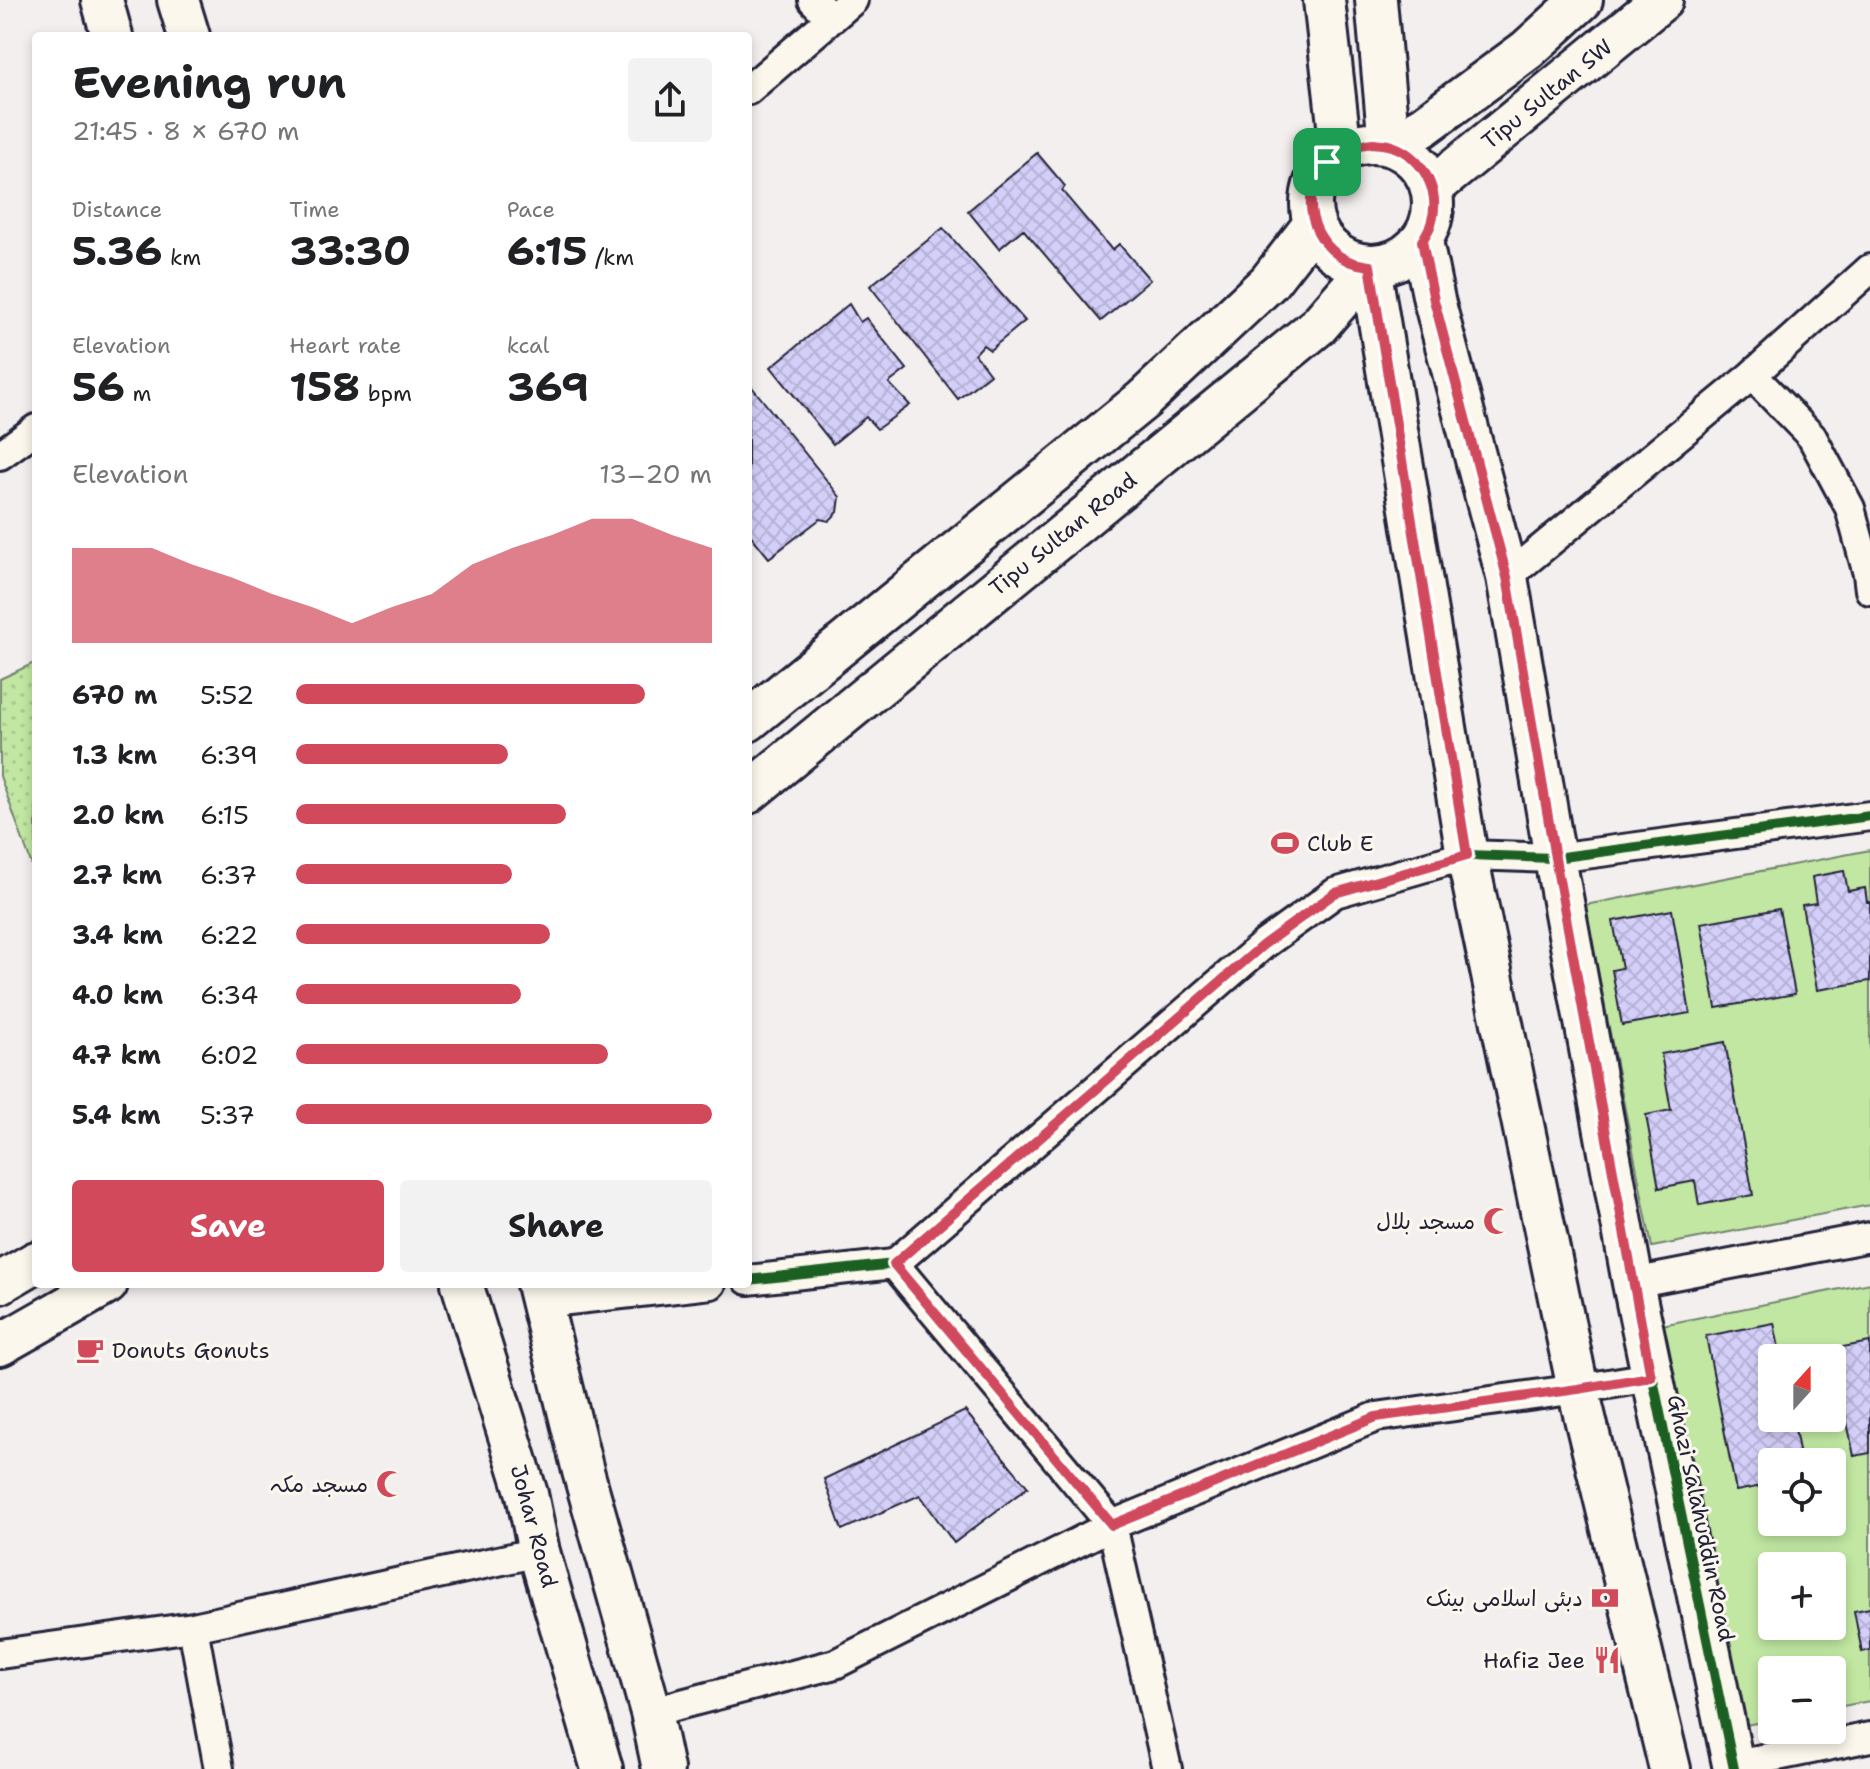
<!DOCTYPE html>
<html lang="en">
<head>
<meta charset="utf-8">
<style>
  :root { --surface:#fff; --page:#f2f2f2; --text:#202124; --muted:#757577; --accent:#d1495b }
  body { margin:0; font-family:"Shantell Sans","Playpen Sans Arabic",sans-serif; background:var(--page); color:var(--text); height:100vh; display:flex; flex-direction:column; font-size:30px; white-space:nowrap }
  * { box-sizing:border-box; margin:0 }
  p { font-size:26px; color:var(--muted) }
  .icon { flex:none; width:44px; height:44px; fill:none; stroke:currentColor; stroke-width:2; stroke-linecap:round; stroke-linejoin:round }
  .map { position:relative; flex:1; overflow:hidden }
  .details { position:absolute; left:32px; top:32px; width:720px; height:1256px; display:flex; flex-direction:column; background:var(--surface); border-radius:8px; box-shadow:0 4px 12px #0003 }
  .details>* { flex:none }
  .needle { width:52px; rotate:21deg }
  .tools { position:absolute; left:1758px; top:1344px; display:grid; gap:16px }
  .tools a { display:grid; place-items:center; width:88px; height:88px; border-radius:8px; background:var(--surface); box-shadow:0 4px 12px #0003; font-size:40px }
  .pin { position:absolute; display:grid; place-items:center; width:68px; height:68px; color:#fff; margin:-34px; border-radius:16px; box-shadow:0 4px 12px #0006 }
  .round { display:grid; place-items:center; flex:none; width:84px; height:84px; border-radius:8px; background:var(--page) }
  .overview { display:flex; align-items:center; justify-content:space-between; height:136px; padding:0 40px }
  h1 { font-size:44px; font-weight:700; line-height:60px }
  .stats { display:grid; grid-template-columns:repeat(3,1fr); gap:12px; height:136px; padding:8px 40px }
  .stats div { display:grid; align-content:center }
  .stats b { font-size:40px; font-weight:700 }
  .stats small { font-size:22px; font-weight:400 }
  .stats p { font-size:22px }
  .chart { height:224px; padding:16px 40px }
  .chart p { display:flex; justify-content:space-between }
  .chart svg { width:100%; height:144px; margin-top:8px; fill:var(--accent); opacity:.7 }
  .button { display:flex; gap:16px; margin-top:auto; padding:16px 40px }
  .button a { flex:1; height:92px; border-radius:8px; background:var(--accent); color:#fff; font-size:32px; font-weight:700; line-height:92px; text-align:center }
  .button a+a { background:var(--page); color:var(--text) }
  ul { padding:0 40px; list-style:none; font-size:26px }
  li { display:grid; grid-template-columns:128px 96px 1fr; align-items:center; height:60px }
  li i { height:20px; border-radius:10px; background:var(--accent) }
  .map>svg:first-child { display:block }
  .grass { fill:#c1e7a2; stroke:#72846e; stroke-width:2; fill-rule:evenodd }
  .park { fill:url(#park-dots); stroke:#72846e; stroke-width:2 }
  .building { fill:url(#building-cross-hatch); stroke:#22223b; stroke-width:2 }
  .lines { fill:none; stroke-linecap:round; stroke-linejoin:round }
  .street-casing { stroke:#22223b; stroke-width:34 }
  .secondary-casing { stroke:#22223b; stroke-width:46 }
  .street { stroke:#fbf7ec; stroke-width:28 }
  .secondary { stroke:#fbf7ec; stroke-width:40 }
  .cycleway-casing { stroke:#fbf7ec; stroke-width:15 }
  .cycleway { stroke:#1b5e20; stroke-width:10 }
  .route-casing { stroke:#fff; stroke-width:16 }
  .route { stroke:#d1495b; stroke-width:10 }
  .labels { text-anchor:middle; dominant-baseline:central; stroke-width:6; stroke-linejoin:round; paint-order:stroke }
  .street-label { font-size:22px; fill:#22223b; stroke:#fbf7ec }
  .poi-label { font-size:22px; fill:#22223b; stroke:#fbf7ec; text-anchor:end }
</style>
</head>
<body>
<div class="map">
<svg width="1870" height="1769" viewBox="0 0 1870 1769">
  <defs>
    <pattern id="park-dots" width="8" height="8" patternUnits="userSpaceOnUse" patternTransform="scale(2)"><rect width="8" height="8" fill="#c1e7a2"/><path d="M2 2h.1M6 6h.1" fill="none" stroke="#a6c68c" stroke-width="1.8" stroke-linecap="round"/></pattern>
    <pattern id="building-cross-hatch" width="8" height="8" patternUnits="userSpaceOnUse" patternTransform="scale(2)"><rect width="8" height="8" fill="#d4cff8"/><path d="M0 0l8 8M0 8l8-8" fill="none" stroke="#b6b1d6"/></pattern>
  </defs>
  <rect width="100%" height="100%" fill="#f3efee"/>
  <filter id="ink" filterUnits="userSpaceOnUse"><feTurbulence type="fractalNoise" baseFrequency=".0125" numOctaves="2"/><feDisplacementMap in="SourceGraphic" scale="16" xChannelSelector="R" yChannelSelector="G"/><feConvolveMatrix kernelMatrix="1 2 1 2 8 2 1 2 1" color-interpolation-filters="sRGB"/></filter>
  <g filter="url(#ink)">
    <path class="grass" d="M1870,850V1205L1652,1247L1585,905Z
      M1870,1283V1701L1832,1708V1670H1772V1720L1730,1728L1657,1326ZM1772,1358H1832V1418H1772ZM1772,1462H1832V1522H1772ZM1772,1566H1832V1626H1772Z"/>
    <path class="park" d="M36,662V877L0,776V679Z"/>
    <path class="building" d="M1037,153L1065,186L1062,191L1112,250L1119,244L1150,280L1101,321L1023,229L999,249L968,211Z
      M943,228L1025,321L990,350L983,345L975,354L990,374L958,399L870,286Z
      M849,304L860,322L866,318L907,369L889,383L910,405L877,429L866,417L833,444L771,367Z
      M752,387L840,497L838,512L829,521L820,519L769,558L748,532V390Z
      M1844,871L1848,891L1865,888L1867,902H1870V981L1817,990L1802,905L1816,903L1812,877Z
      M1779,909L1795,994L1716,1008L1701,923Z
      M1672,910L1690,1013L1622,1025L1612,970L1622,968L1613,921Z
      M1725,1042L1753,1195L1699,1205L1695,1181L1659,1188L1646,1115L1671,1110L1661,1054Z
      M1774,1323L1781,1358H1772V1418H1793L1801,1462H1772V1484L1736,1491L1706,1336Z
      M1870,1342V1453L1854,1456L1832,1349Z
      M965,1411L1028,1487L954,1543L920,1495L842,1530L824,1479Z
      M1870,1608V1650L1862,1652L1854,1611Z"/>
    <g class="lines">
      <g class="street-casing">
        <path id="street" d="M813,0L831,18
          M748,90L853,0
          M1752,375L1812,437L1850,508L1868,574L1870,590
          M0,455L36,429
          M1507,577L1752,375L1870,269
          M894,1264L1112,1525L1167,1769
          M748,1280L894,1264L1263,945L1335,893L1467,855L1555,858L1870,816
          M1633,1283L1870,1237
          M542,1303L711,1284
          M193,1627L219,1769
          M0,1654L193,1627L539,1552
          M651,1712L835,1664L1112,1525L1376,1417L1578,1389L1651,1377
          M1733,1765L1870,1737"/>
      </g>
      <g class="secondary-casing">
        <path id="secondary" d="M102,0L112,36
          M178,0L189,36
          M1324,0L1341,151
          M1376,0L1389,145
          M1311 204a61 61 0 1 1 122 0a61 61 0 1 1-122 0Z
          M1395,147L1527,50L1582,0
          M1432,188L1662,0
          M1422,241L1434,300L1507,577L1555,858L1633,1283L1734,1769
          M1370,266L1467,855L1578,1389L1670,1769
          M748,721L1143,400L1269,282L1314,224
          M748,793L1318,326L1370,266
          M0,1283L36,1262
          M462,1284L527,1494L539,1552L602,1769
          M537,1284L583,1471L651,1712L663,1769
          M0,1345L107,1284"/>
      </g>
      <use href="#street" class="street"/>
      <use href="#secondary" class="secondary"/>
      <g class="cycleway-casing">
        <path id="cycleway" d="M1422,241L1434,300L1507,577L1555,858L1633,1283L1734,1769
          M748,1280L894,1264L1263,945L1335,893L1467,855L1555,858L1870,816"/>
      </g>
      <use href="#cycleway" class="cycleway"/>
    </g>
  </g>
  <g class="lines" filter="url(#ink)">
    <g class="route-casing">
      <path id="route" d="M1373,143C1379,144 1386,144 1392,146C1423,157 1442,192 1431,224C1429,230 1425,236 1422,241L1434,300L1507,577L1555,858L1651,1377L1578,1389L1376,1417L1112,1525L894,1264L1263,945L1335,893L1467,855L1370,266C1364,265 1357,264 1351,262C1311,246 1297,194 1327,162C1339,149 1356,145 1373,143Z"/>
    </g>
    <use href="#route" class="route"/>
  </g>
  <defs>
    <g id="stadium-bare" transform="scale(2.16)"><path d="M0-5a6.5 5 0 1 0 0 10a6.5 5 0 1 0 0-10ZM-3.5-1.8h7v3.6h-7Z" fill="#d1495b" stroke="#fbf7ec" stroke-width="2.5" paint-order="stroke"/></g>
    <g id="mosque-bare" transform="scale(2.16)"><path d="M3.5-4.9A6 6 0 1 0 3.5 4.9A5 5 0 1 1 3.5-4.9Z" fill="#d1495b" stroke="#fbf7ec" stroke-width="2.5" paint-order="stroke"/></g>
    <g id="cafe-bare" transform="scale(2.16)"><path d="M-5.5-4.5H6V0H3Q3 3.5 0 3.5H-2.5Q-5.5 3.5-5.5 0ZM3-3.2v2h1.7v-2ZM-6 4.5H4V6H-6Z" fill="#d1495b" stroke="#fbf7ec" stroke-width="2.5" paint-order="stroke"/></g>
    <g id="bank-bare" transform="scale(2.16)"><path d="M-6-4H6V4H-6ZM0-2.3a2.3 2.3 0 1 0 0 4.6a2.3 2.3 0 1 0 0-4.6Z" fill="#d1495b" stroke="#fbf7ec" stroke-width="2.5" paint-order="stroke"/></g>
    <g id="restaurant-bare" transform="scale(2.16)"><path d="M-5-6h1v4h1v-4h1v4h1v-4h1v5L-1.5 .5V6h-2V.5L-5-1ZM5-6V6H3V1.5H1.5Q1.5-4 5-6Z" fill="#d1495b" stroke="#fbf7ec" stroke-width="2.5" paint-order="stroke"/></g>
  </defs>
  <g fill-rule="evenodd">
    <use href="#stadium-bare" x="1285" y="843"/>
    <use href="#mosque-bare" x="1497" y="1221"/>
    <use href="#cafe-bare" x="90" y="1350"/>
    <use href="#mosque-bare" x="390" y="1484"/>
    <use href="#bank-bare" x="1605" y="1598"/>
    <use href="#restaurant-bare" x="1607" y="1660"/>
  </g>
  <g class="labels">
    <g class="street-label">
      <text transform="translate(1547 94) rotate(-39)">Tipu Sultan SW</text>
      <text transform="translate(1063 534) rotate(-39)">Tipu Sultan Road</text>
      <text transform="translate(1701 1518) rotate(78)">Ghazi Salahuddin Road</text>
      <text transform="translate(534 1526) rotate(75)">Johar Road</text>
    </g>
    <g class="poi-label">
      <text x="1307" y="843" text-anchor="start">Club E</text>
      <text x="1475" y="1221">مسجد بلال</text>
      <text x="112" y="1350" text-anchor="start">Donuts Gonuts</text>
      <text x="368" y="1484">مسجد مکہ</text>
      <text x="1583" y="1598">دبئی اسلامی بینک</text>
      <text x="1585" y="1660">Hafiz Jee</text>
    </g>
  </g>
</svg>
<div class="tools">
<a><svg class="needle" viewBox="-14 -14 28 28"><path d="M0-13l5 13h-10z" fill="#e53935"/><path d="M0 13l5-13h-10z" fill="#757577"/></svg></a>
<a><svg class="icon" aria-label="locate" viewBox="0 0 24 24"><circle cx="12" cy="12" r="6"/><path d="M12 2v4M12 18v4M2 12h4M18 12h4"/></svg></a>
<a>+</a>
<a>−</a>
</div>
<div class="pin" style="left:1327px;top:162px;background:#1e9e55"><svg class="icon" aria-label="arrive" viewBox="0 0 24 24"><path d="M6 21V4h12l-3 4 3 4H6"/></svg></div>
<section class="details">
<div class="overview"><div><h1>Evening run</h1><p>21:45 · 8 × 670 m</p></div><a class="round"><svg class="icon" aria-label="share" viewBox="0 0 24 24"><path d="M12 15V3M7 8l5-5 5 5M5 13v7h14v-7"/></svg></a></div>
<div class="stats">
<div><p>Distance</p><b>5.36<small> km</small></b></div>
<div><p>Time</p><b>33:30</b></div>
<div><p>Pace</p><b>6:15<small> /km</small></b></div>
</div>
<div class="stats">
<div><p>Elevation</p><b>56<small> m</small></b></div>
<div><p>Heart rate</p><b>158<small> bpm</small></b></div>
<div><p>kcal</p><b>369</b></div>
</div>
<div class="chart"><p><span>Elevation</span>13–20 m</p>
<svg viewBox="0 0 160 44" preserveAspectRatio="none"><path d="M0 44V15L10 15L20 15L30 20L40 24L50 29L60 33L70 38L80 33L90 29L100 20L110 15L120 11L130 6L140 6L150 11L160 15V44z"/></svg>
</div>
<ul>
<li><b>670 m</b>5:52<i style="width:84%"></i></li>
<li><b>1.3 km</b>6:39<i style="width:51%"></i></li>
<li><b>2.0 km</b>6:15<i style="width:65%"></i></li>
<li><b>2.7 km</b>6:37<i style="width:52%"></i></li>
<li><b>3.4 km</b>6:22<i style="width:61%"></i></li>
<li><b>4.0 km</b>6:34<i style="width:54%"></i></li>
<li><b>4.7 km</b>6:02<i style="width:75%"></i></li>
<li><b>5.4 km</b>5:37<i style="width:100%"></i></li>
</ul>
<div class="button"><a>Save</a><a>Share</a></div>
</section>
</div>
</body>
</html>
